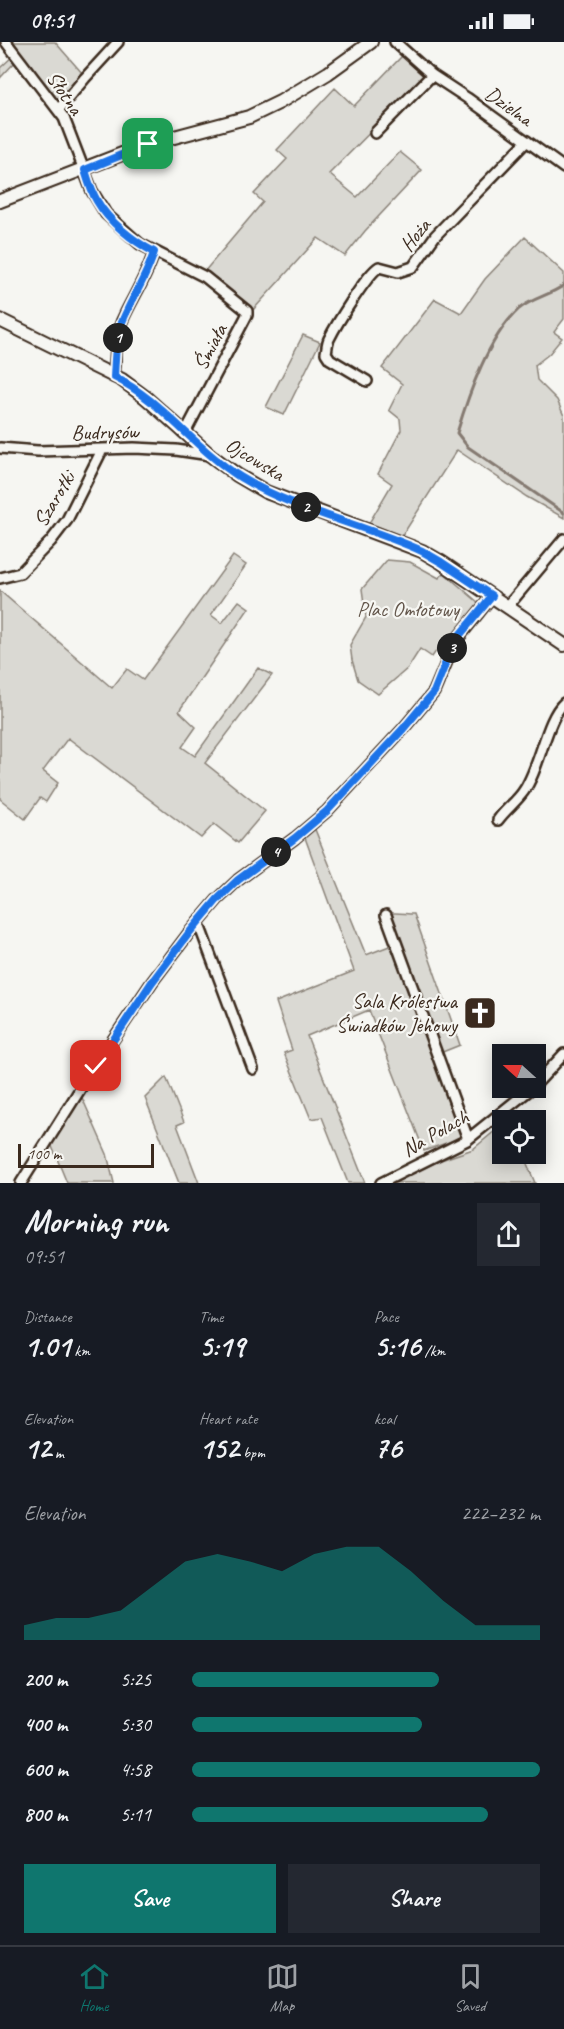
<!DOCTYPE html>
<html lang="en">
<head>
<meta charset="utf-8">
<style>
  :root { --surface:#171b24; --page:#242831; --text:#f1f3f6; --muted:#9ea1a6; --line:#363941; --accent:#0f766e }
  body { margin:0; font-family:Caveat,sans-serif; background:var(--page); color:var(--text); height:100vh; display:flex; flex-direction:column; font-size:22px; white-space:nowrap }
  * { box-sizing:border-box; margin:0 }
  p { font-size:20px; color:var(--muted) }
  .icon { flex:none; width:33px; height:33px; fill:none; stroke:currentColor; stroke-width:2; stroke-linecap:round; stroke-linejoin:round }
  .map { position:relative; height:1141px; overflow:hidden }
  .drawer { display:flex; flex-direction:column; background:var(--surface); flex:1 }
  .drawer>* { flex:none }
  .needle { width:39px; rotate:291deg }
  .fabs { position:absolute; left:492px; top:1002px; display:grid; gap:12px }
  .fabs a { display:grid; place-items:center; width:54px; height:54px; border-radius:0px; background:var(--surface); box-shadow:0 3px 15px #0003; font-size:30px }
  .scale { position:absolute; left:18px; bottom:15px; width:136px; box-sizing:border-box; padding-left:6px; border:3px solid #3b2a1e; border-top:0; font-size:16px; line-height:21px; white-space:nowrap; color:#3b2a1e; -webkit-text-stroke:4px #f6f6f2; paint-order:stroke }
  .pin { position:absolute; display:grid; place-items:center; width:51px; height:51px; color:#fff; margin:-26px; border-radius:12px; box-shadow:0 3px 9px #0006 }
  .km { position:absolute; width:30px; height:30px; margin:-15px; border-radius:50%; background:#222; color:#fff; font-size:16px; line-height:30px; text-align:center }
  .round { display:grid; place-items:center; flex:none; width:63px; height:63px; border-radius:0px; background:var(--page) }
  .headline { display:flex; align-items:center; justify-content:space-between; height:102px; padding:0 24px }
  h1 { font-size:33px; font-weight:800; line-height:45px }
  .stats { display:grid; grid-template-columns:repeat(3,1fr); gap:9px; height:102px; padding:6px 24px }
  .stats div { display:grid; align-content:center }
  .stats b { font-size:30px; font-weight:800 }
  .stats small { font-size:16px; font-weight:400 }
  .stats p { font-size:16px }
  .chart { height:168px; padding:12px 24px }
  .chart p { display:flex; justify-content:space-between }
  .chart svg { width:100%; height:108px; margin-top:6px; fill:var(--accent); opacity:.7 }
  .primary-button { display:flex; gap:12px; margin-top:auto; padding:12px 24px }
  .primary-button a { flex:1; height:69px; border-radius:0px; background:var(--accent); color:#fff; font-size:24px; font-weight:800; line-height:69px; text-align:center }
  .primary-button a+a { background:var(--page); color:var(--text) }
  ul { padding:0 24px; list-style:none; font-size:20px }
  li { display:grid; grid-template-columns:96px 72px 1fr; align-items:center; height:45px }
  li i { height:15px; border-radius:8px; background:var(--accent) }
  .status { display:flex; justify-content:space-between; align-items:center; height:42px; padding:0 30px; background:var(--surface); direction:ltr }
  .status svg { height:16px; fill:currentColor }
  .tabs { display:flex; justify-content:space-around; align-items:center; height:84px; border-top:2px solid var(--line); background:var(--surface); font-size:16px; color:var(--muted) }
  .tabs a { display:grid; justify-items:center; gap:3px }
  .tabs .active { color:var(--accent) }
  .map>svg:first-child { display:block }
  .green { fill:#dad9d3; stroke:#8a8278; stroke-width:1.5 }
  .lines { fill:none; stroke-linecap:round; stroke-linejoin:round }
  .stream { stroke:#857a71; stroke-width:3 }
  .street-casing { stroke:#3b2a1e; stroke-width:14 }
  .secondary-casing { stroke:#3b2a1e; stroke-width:16 }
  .street { stroke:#f6f6f2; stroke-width:9 }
  .secondary { stroke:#f6f6f2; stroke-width:12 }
  .route-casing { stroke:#fff; stroke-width:12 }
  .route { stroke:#1a73e8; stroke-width:8 }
  .labels { text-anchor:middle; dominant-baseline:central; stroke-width:4.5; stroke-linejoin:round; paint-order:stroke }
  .street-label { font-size:21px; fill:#3b2a1e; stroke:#f6f6f2 }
  .park-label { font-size:21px; fill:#63564b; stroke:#f6f6f2 }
  .poi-label { font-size:21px; fill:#3b2a1e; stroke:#f6f6f2; text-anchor:end }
</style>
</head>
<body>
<div class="status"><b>09:51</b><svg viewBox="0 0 49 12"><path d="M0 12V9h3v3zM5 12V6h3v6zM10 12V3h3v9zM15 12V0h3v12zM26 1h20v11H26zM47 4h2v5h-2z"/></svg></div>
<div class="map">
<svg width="564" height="1141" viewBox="0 0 564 1141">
  <rect width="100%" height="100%" fill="#f6f6f2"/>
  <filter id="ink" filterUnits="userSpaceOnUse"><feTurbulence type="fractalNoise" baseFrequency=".0167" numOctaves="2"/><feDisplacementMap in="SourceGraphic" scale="12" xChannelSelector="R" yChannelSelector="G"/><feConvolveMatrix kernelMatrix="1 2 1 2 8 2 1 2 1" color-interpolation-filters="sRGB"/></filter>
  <g filter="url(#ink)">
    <path class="green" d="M13,0H55L83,32L63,57L57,58Z
      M404,12L414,25L425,35L329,132L357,155L400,110L422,128L365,189L345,214L318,196L253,268L216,236L204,230L263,160L254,152L287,117L277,108L335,46L354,64Z
      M13,14L17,18L0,36V26Z
      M525,195L564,231V277L554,290L562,296L549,312L535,323L537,338L557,358L564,374V476L527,455L457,408L402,494L369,481L392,442L378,432L401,388L400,377L389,368L402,342L382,326L435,257L461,271L485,237Z
      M303,293L320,300L284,373L266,365Z
      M233,514L246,523L211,573L222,581L239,559L249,566L179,669L196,685L182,705L195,714L258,626L272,633L205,721L265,769L238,801L214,782L201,796L68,696L43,729L58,741L46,760L40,756L25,777L0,757V549L112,646L127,627L143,638Z
      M387,518L410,520L439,536L444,531L479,561L451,594L446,595L432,615L420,607L408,626L378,652L358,638L352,618L350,603L366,575L362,547Z
      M314,785L366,913L392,903L381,873C391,869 404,872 414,872L460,1003L440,1011L471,1092L424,1109L369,968L307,994L365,1141H348L322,1075L311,1077L284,1011L292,1008L276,960L354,929L304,793Z
      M166,1035L184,1080L177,1083L199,1141H179L145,1056Z
      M80,1051L107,1112L114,1141H67L51,1102Z
      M502,1083V1112H523L535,1141H392L441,1118L473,1107Z"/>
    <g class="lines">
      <path class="stream" d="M564,243C551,253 532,256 519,267C488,296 469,351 457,391L468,405L564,471"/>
      <g class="street-casing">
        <path id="street" d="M6,0L64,76L92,149L106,172L140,202L205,235L247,269V273L185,391
          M395,0L432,33L467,56L564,126
          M59,67L85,36L118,0
          M375,91L432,33
          M114,335C116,316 115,296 122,279C132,256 147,235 154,210
          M367,339L330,317L326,311C327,306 327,301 329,297C336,283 367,232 379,225L398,230L413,225L435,194L527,99
          M0,406L38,409L134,406L176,408L210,413
          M0,536L20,531L51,499L67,478L102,408
          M507,565L564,497
          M498,778C505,768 516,760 523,750C540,727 546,677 564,661
          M386,873L468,1097
          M198,880L253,1027
          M536,1042L564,1012
          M21,1141L84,1041L152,940L189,891L217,858L238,838L295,796L327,769L403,687L434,650L455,600L492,554
          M381,1141L467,1098L532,1046"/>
      </g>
      <g class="secondary-casing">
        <path id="secondary" d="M0,159L148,102L249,75L280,60L328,31L371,0
          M0,278L122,338L145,355L210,413L237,433L266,450L422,509L441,520L564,603"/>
      </g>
      <use href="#street" class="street"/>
      <use href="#secondary" class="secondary"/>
    </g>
  </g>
  <g class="lines" filter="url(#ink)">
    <g class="route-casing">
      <path id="route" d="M96,1024L152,940L189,891L217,858L238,838L295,796L327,769L403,687L434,650L454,600L492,554L441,520L422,509C363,482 295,469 240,435C195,407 160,357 114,335C115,320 115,302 119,288C128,261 146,238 154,210C133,199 109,180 97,159C91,149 88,138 85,128L148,102"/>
    </g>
    <use href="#route" class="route"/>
  </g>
  <defs>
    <g id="church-square" transform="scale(1.725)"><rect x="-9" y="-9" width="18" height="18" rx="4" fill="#3b2a1e" stroke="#f6f6f2"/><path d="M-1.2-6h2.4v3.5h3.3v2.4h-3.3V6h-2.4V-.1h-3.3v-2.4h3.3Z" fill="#fff"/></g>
  </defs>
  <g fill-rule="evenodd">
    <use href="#church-square" x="480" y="971"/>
  </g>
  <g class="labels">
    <g class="street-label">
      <text transform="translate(65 51) rotate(56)">Słotna</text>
      <text transform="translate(509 64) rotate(36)">Dzielna</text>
      <text transform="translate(415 193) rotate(-51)">Hoża</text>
      <text transform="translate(210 305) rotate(-62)">Śmiała</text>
      <text transform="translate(105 390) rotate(-1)">Budrysów</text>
      <text transform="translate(255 417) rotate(31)">Ojcowska</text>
      <text transform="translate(54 457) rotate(-59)">Szarotki</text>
      <text transform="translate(435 1091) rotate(-30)">Na Polach</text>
    </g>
    <g class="park-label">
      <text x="408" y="567">Plac Omłotowy</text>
    </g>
    <g class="poi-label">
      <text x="457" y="959">Sala Królestwa<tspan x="457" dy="24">Świadków Jehowy</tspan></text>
    </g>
  </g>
</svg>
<div class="fabs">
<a><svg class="needle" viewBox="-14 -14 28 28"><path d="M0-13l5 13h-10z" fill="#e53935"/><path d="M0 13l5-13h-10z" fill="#9ea1a6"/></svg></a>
<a><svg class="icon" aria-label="locate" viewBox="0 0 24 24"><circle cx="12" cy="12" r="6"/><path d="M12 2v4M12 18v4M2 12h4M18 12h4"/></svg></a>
</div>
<div class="scale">100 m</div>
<div class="pin" style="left:148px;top:102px;background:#1e9e55"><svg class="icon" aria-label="arrive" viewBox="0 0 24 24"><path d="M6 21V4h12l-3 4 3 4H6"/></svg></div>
<div class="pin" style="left:96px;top:1024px;background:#d93025"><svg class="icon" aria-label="check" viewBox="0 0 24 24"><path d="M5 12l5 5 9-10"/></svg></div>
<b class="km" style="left:118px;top:296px">1</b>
<b class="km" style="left:306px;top:465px">2</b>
<b class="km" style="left:452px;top:606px">3</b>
<b class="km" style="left:276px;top:810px">4</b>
</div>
<section class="drawer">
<div class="headline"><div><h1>Morning run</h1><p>09:51</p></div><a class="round"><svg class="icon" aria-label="share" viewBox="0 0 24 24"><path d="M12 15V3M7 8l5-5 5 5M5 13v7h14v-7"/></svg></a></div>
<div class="stats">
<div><p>Distance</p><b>1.01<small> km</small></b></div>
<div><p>Time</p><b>5:19</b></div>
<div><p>Pace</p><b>5:16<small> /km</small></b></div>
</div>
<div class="stats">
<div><p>Elevation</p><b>12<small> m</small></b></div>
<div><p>Heart rate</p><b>152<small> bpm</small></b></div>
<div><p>kcal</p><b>76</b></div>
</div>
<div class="chart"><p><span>Elevation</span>222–232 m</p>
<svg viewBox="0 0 160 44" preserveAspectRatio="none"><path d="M0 44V38L10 35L20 35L30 32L40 22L50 12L60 9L70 12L80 16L90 9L100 6L110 6L120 16L130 28L140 38L150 38L160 38V44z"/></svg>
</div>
<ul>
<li><b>200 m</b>5:25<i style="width:71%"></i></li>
<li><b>400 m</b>5:30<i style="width:66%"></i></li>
<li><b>600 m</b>4:58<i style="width:100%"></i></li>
<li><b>800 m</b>5:11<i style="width:85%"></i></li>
</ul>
<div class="primary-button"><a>Save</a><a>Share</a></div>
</section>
<nav class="tabs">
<a class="active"><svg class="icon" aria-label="home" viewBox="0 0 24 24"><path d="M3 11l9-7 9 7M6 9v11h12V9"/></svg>Home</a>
<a><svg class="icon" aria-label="map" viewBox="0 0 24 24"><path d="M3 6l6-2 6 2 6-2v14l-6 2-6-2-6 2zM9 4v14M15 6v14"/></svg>Map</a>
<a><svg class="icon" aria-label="saved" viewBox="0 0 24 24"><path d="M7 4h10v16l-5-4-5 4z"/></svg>Saved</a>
</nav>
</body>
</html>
